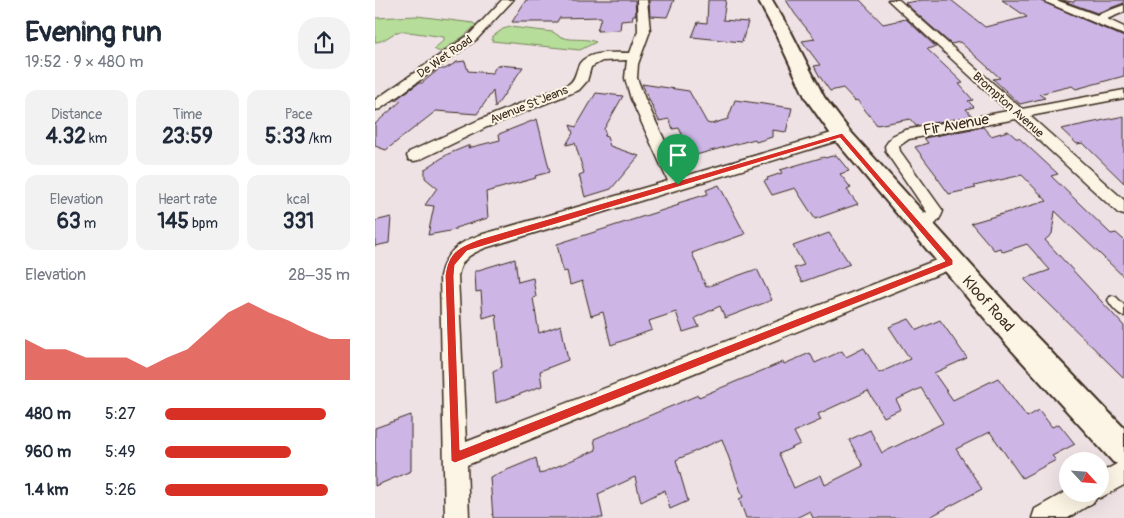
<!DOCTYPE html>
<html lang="en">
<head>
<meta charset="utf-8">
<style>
  :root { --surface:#fff; --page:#f2f2f3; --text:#1f2937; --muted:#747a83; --accent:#d93025 }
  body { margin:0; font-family:Pangolin,sans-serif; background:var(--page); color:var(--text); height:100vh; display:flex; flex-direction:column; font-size:19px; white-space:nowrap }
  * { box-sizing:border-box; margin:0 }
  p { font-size:16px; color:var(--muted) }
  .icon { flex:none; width:28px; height:28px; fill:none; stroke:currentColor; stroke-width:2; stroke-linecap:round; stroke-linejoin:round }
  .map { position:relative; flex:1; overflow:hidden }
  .side { display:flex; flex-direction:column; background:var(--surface); width:375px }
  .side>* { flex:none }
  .needle { width:32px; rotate:116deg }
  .buttons { position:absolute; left:684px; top:452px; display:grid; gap:10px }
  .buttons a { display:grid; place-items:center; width:50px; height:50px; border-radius:50%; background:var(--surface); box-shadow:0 5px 20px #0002; font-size:25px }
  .pin { position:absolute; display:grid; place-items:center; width:42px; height:42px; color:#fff; margin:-51px -21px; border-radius:50% 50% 50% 0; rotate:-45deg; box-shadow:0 0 5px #0007 }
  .pin .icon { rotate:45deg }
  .round { display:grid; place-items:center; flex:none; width:52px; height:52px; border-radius:20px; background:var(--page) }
  .summary { display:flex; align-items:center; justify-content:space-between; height:85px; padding:0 25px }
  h1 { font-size:28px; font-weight:700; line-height:38px }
  .metrics { display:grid; grid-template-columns:repeat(3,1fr); gap:8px; height:85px; padding:5px 25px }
  .metrics div { display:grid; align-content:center; border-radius:12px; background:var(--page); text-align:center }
  .metrics b { font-size:21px; font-weight:700 }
  .metrics small { font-size:14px; font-weight:400 }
  .metrics p { font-size:14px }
  .chart { height:140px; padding:10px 25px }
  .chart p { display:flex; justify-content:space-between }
  .chart svg { width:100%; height:90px; margin-top:5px; fill:var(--accent); opacity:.7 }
  ul { padding:0 25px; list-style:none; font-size:16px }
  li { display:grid; grid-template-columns:80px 60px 1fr; align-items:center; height:38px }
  li i { height:12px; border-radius:6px; background:var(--accent) }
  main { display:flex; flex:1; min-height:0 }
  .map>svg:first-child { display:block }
  .green { fill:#b6dd99; stroke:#78845c }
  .building { fill:#cdb6e6; stroke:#3b2a1e; fill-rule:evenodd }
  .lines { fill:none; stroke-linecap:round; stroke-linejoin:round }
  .lane-casing { stroke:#3b2a1e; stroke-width:3 }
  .street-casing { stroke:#3b2a1e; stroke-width:3 }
  .secondary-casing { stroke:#3b2a1e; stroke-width:4 }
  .lane { fill:#fcf5e5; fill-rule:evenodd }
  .street { fill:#fcf5e5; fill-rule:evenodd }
  .secondary { fill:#fcf5e5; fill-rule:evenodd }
  .route { fill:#d93025; stroke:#fff; fill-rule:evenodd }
  .labels { text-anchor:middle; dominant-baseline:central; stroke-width:4; stroke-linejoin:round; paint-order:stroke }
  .far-street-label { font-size:12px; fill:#3b2a1e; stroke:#fcf5e5 }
  .street-label { font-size:15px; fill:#3b2a1e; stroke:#fcf5e5 }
</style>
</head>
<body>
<main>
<section class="side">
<div class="summary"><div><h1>Evening run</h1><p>19:52 · 9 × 480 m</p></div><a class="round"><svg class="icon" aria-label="share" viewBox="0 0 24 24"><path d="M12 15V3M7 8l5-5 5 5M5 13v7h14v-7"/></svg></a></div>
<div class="metrics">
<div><p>Distance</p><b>4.32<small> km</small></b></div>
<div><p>Time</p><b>23:59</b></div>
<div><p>Pace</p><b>5:33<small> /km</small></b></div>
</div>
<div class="metrics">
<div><p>Elevation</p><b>63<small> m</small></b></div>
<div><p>Heart rate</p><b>145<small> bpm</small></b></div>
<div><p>kcal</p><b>331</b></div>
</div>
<div class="chart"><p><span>Elevation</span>28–35 m</p>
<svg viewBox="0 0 160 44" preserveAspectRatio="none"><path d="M0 44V24L10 29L20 29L30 33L40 33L50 33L60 38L70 33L80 29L90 20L100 11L110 6L120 11L130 15L140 20L150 24L160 24V44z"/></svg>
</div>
<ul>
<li><b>480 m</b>5:27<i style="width:87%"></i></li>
<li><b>960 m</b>5:49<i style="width:68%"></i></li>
<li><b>1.4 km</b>5:26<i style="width:88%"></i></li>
</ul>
</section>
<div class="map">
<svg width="749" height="518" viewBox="0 0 749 518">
  <rect width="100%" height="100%" fill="#eee2e5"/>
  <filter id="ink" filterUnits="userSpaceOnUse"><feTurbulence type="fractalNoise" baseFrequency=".02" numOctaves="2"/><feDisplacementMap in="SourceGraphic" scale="10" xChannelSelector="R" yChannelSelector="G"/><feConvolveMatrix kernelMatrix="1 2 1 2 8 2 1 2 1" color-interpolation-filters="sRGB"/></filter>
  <g filter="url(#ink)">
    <path class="green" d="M42,16L98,23L101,25L89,36L65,52L59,49L69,40V37L27,31C16,32 11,42 0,42V18Z
      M135,27L178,32C194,44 204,36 221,42L205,50L117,41V37L128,29Z"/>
    <path class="building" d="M151,0H260L261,15H258L257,20L246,21L245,30L222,31L226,17L184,18L182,22H137Z
      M274,0H299L292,17L275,16Z
      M333,0H351L348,20L373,22L367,42L317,37L323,22L332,23Z
      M411,0H485L508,24L531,19L561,47L552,49L588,83L584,84L598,100L593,101L599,107L591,109L597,116L541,126L535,119L502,125L482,100L480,101L468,88L455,91L445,77L439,66L445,65L427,41L440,39L420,14Z
      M547,0H576L610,27L652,17L627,0H664L749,37V76L701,89L697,86L664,94L670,98L645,104L618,79L625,78L585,42L576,44L530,3Z
      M686,0L699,2L700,0H749V3L722,13Z
      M90,61L93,71L117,73L122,65L148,67L120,108L118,91L102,114L61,111L11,150L0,146V124L26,101L20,100L44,83H47L64,69H70L82,62Z
      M267,84L314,91L332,123L336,124L353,119L360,100L417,108L411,132L397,130V137L381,142L380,139L317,156L304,128L298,129L294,119L284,121Z
      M221,93L248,96L229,129L231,135L229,136L232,137L235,146L264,156L236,189L210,197L204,175L209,173L200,143L191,145L198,133L195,125L201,127Z
      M749,116V183L708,143L702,144L686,129Z
      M162,119L175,172L160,176L161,178L111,192L113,218L80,228V230L53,235L59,206L50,205L62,188L50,178V169L73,154L95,145L93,148L125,140L124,134Z
      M608,127L616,136L633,131L641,138H644L683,174L676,176L736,234L741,233L749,240V277L680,211L677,234L670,240L749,326V378L649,279L675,270L652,244L628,252L625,248L619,250L596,223L672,201L647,175L599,186L601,188L574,194L561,176H562L540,147L553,143L549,138Z
      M461,155L474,171L465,174L476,188L472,190L483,204L440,219L420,188L397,195L389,181L393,180L392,178L407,173L405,170L449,157L450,158Z
      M344,185L370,234L317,253L331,287L382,269L397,300L350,318L345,306L320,318L324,327L308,332L301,312L274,321L277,330L236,345L228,312L216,316L207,281L195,285L192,271L188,272L182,244L304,205L303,203L333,194L331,190Z
      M16,217L14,243L0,246V221Z
      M454,233L475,264L427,282L419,268L429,265L418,246Z
      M140,259L143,282L158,278L161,297L158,298L164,333L186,325L193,360L165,371L167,386L121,403L118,371L127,367L121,314L108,318L106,291L101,292L100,271Z
      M534,319L542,330L565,320L592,358L559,373L578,400L623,378L652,417L664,410L677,427L684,424L700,444L677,456L681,460L647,478L615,432L581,449L607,489L553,518H438L435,511L421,518H371L364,499L368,497L347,439L301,460L313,501L295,509L290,490L266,502L260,477L223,494L228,518H118L115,477L161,458L164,474L221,450L219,439L323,395L324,397L408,362L409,364L435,353L440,363L467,351L471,357L489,348L504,373L535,359L514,327ZM546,388L568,423L507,453L495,430L474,440L488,466L450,485L446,475L419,488L404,454L425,444L419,432L446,420L443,414L493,391L509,417L526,409L521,400Z
      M36,415V471L0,486V428Z"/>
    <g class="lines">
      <g class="lane-casing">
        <path id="lane" d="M738,296L741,297L749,305V316C743,314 736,306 733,300L735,297Z"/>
      </g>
      <g class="street-casing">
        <path id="street" d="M127,0H138L102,39L5,109L0,110V100L94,35Z
          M262,0H272L275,31L263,64L262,78L270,99L307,177L467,130L472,132L474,135L472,138L110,248C95,254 86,259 83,276L91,442L569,257L575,255L581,257L584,262L581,267L92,465L94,518H70L65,276C70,252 83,243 105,235L293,181L256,99L250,78L252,60L227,61L216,67L212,81L204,90L112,127L44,160L39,161L34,160L32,156L34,152L102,121L194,84C202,78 200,71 205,63C215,50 241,53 255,53L263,31Z
          M513,0H524L647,109L749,90V98L655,116L749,200V215L743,213L641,119L534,139L524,146L525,151L568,211C564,223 552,235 539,231L537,226L539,221L552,212L511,152L510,146L517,136L530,130L633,111Z
          M666,0H681L722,15L749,5V12L732,19L749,27V35Z
          M749,460V485L725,498L722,497L719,502L693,518H657L660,509L692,491V494H725V473Z"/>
      </g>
      <g class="secondary-casing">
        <path id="secondary" d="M383,0H397L416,32L449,97L474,130L653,328L749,428V467L738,462L633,346L460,140L431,99L400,32Z"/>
      </g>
      <use href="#lane" class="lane"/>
      <use href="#street" class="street"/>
      <use href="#secondary" class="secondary"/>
    </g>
  </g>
  <path class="route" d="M467,133L578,260V265L80,463L76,461L70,276C73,252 84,247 105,239ZM465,138L570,261L85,450L79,276L80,265L92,251Z"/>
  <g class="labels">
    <g class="far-street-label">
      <text transform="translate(70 57) rotate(-35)">De Wet Road</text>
      <text transform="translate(154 105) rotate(-22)">Avenue St Jeans</text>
      <text transform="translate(633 105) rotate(42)">Brompton Avenue</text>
    </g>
    <g class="street-label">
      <text transform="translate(581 125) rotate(-10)">Fir Avenue</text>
      <text transform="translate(613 304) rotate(48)">Kloof Road</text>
    </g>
  </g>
</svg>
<div class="buttons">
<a><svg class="needle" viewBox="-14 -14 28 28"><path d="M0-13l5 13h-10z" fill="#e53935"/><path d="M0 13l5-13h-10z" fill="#747a83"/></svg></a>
</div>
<div class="pin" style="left:303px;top:185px;background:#1e9e55"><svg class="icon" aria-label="arrive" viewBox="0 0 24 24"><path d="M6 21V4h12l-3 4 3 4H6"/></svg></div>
</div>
</main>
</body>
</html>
